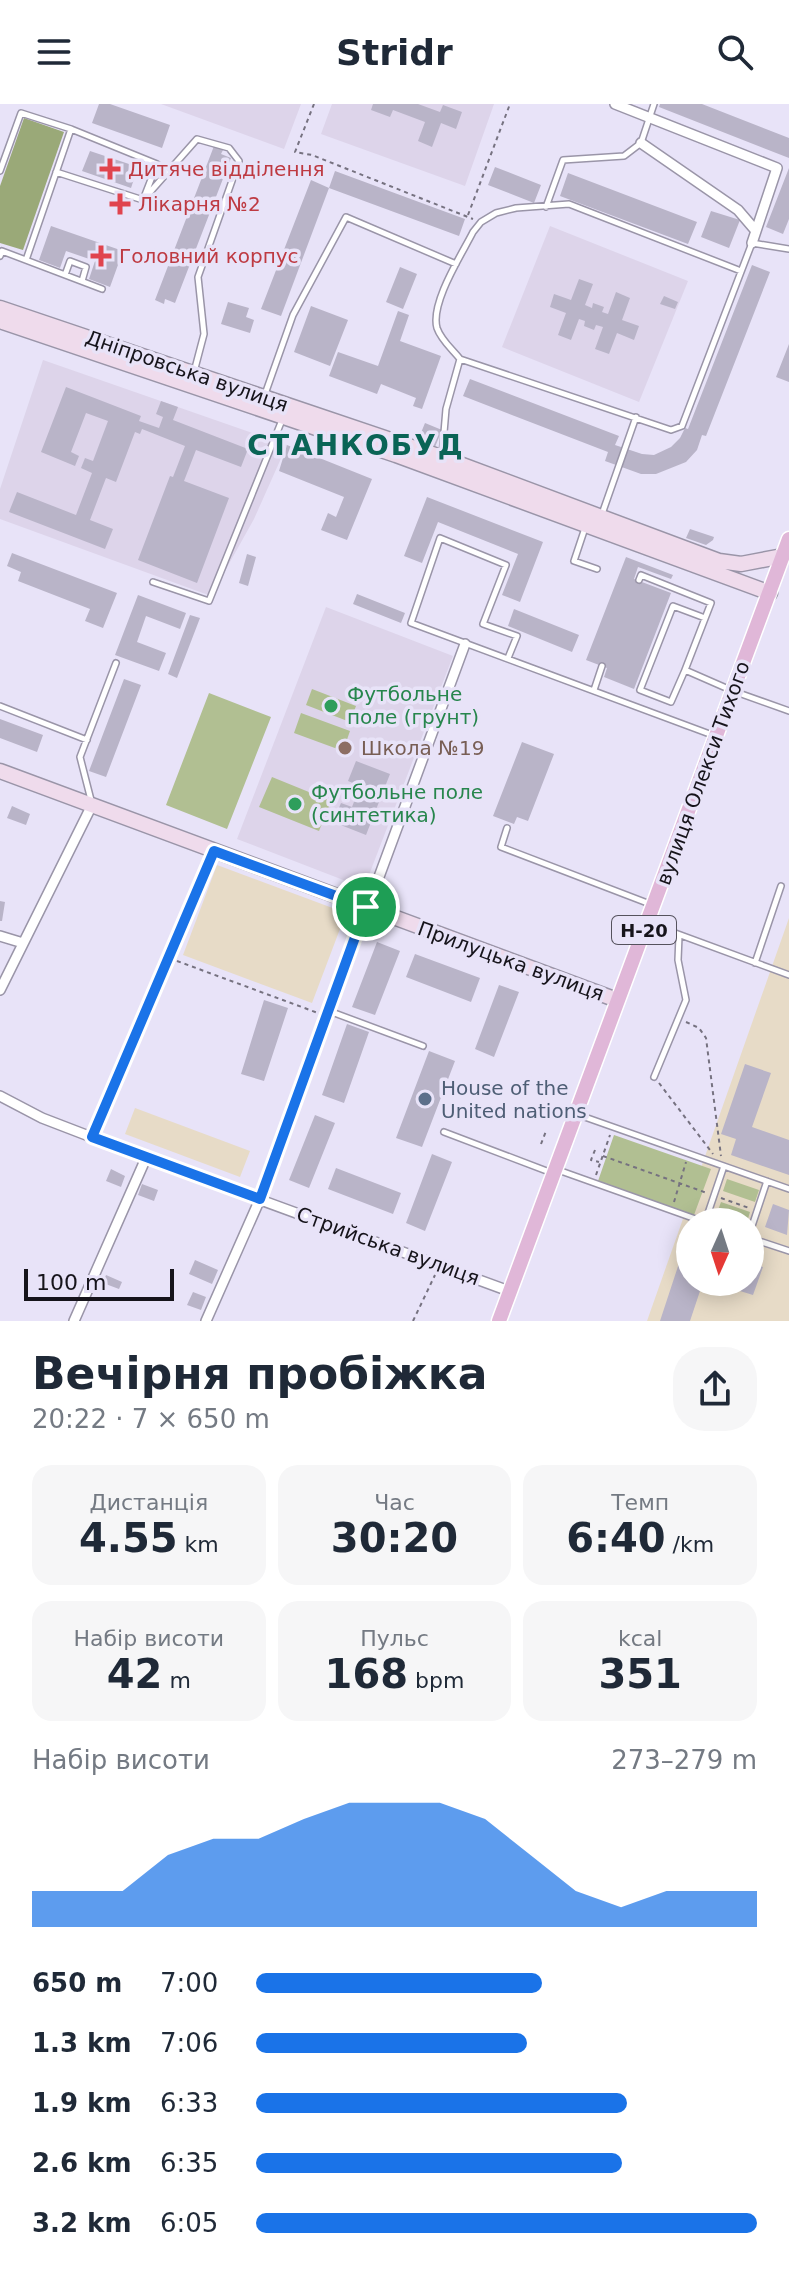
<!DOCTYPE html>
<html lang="uk">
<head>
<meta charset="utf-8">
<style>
  :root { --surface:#fff; --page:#f6f6f7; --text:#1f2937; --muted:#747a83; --accent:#1a73e8 }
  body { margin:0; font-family:"DejaVu Sans",sans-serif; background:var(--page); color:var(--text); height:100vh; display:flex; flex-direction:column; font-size:30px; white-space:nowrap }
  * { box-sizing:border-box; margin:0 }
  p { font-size:26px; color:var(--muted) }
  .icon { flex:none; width:44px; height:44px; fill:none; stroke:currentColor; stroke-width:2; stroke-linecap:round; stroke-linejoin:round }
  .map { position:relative; height:1217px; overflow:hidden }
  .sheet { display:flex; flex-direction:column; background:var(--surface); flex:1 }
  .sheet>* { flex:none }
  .needle { width:52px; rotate:183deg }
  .tools { position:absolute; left:676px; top:1104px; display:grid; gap:16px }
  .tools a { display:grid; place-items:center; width:88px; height:88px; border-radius:50%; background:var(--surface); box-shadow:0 4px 20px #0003; font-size:40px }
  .scale { position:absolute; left:24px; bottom:20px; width:150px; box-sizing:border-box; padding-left:8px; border:4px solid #16141b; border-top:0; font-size:22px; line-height:28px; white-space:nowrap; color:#16141b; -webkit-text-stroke:6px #e8e3f8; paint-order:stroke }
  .pin { position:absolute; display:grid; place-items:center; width:68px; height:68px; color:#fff; margin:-34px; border:4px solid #fff; border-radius:50%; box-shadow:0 2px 8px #0007 }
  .round { display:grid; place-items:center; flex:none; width:84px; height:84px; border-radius:32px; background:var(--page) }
  .overview { display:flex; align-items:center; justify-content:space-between; height:136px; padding:0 32px }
  h1 { font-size:44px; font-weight:700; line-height:60px }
  .stats { display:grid; grid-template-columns:repeat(3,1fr); gap:12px; height:136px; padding:8px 32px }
  .stats div { display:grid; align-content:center; border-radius:20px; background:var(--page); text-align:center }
  .stats b { font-size:40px; font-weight:700 }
  .stats small { font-size:22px; font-weight:400 }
  .stats p { font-size:22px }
  .chart { height:224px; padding:16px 32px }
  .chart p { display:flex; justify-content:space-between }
  .chart svg { width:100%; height:144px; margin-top:8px; fill:var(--accent); opacity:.7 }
  ul { padding:0 32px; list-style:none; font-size:26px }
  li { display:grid; grid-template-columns:128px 96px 1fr; align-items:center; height:60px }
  li i { height:20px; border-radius:10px; background:var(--accent) }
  header { display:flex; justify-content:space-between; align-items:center; height:104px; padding:0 32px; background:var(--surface); font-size:36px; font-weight:700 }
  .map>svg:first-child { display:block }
  .industrial { fill:#e7dbc7; fill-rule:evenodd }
  .education { fill:#ddd4ea }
  .green { fill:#b1bf92 }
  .forest { fill:#9aa978 }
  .building { fill:#b9b4c8 }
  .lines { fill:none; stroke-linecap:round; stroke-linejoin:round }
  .lane-casing { stroke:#9a95a8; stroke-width:8 }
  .street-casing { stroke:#9a95a8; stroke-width:12 }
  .secondary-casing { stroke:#9a95a8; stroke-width:17 }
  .primary-casing { stroke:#fff; stroke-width:17 }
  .path { stroke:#767280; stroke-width:2; stroke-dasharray:4 4; stroke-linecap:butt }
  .lane { stroke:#fff; stroke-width:5 }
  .street { stroke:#fff; stroke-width:9 }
  .secondary { stroke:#efdbec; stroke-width:14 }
  .primary { stroke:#e0b7d8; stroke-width:14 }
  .route-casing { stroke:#fff; stroke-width:16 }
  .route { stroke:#1a73e8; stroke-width:10 }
  .health-dot { fill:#e0444e; stroke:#e8e3f8; stroke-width:3 }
  .leisure-dot { fill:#2e9e5b; stroke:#e8e3f8; stroke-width:3 }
  .education-dot { fill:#8d6e63; stroke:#e8e3f8; stroke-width:3 }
  .service-dot { fill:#5c6f8a; stroke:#e8e3f8; stroke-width:3 }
  .labels { text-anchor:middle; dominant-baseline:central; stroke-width:7; stroke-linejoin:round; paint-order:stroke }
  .shield { fill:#e8e3f8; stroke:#55525d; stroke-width:2 }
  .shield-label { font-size:18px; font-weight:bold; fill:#16141b }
  .health-label { font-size:20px; fill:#be3a42; stroke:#e8e3f8; text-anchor:start }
  .street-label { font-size:20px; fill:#16141b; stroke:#e8e3f8 }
  .leisure-label { font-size:20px; fill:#27864d; stroke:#e8e3f8; text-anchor:start }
  .education-label { font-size:20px; fill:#785e54; stroke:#e8e3f8; text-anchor:start }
  .service-label { font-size:20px; fill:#4e5e75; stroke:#e8e3f8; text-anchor:start }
  .district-label { font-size:28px; font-weight:bold; letter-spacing:2px; fill:#0a6456; stroke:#e8e3f8 }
</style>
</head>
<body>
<header><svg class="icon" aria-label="menu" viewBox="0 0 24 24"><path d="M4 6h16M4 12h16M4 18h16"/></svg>Stridr<svg class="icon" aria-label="search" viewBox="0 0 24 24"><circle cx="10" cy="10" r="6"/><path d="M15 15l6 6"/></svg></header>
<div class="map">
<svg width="789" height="1217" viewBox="0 0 789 1217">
  <rect width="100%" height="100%" fill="#e8e3f8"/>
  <path class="industrial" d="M217,761L346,809L312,899L183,851Z
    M789,814V1217H647ZM690,1118H750V1178H690Z
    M135,1004L250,1047L240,1073L125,1030Z"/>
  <path class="education" d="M161,0H301L284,45Z
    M332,0H494L465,82L321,30Z
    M550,122L688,177L639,298L502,243Z
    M43,256L287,341L254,415L211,492L0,415V385Z
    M326,503L453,552L364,784L237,735Z"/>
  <path class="green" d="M312,585L356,602L350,618L306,601Z
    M209,589L271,613L227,725L166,701Z
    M301,609L350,627L343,647L294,629Z
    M272,673L331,697L319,727L259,703Z
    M614,1031L711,1065L694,1111L598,1077Z
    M727,1075L759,1086L755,1098L723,1087Z
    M721,1098L750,1108L747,1118L717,1109Z"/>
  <path class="forest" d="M24,14L64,28L23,146L0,139V82Z"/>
  <path class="building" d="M99,0H110L170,21L162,44L92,19Z
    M373,0H418L440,8L443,1L462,8L456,25L441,19L432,43L418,37L425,18L393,6L390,13L371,6Z
    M660,0H702L789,34V54L659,3Z
    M214,42L223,46L221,50L231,54L175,199L165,195L164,200L155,196Z
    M90,47L138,63L131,84L82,67Z
    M495,63L541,81L534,99L488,81Z
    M789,64V115L783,130L766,123Z
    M335,67L465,115L459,132L329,84Z
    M568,69L697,118L688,140L560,92Z
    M311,76L329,84L281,212L261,205Z
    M711,107L740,116L729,144L701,133Z
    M51,122L123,147L110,183L89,175L95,157L66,147L60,164L39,156Z
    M752,161L770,168L706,332L702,331L697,346L686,358L656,370H641L605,357L608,348L463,292L470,275L619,332L615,341L642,350L654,351L671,343L680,334L685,324L688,325Z
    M400,163L417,170L403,205L386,198Z
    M579,175L593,180L585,201L592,204L593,199L604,203L602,208L608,210L616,188L630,194L622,216L639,222L634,236L617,229L609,250L595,245L603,223L596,221L594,226L584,222L585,217L579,215L571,236L558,231L566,209L550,203L554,190L571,196Z
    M664,192L678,198L675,205L660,200Z
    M228,198L249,204L246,213L254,216L250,229L221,220Z
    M311,202L348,216L330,262L294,248Z
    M398,207L409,211L400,237L441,252L422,305L413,302L416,294L381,280L377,290L329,272L338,248L378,262Z
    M789,240V278L776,273Z
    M66,283L141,312L139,317L159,324L163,313L156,310L161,297L178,303L173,316L248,345L241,363L196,346L184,377L229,394L197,479L138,456L170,372L173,373L185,342L142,325L140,330L135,328L116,378L106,374L90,416L113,425L105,445L9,408L17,388L76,411L92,369L81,364L85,354L93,357L108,317L86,309L71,348L79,352L75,362L41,348Z
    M425,319L442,326L435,343L418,336Z
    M287,341L372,375L347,436L321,426L328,409L336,413L344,393L279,367Z
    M427,393L543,438L520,498L502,491L518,450L438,418L422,459L404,452Z
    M690,425L714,433L713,436L706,441L686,434Z
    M12,449L117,489L103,524L85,517L90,505L18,477L21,468L7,462Z
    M247,450L256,453L248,482L239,479Z
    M626,453L673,471L671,475L638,463L634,475L671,489L634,585L604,573L607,564L586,556Z
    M357,490L405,509L401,519L353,500Z
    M138,491L186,509L180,525L146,512L137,538L166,549L159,567L115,551Z
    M514,505L579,531L572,548L508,522Z
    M190,511L200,514L177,574L168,570Z
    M124,575L141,581L106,673L89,667Z
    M0,615L43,631L37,648L0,634Z
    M522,638L554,650L528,717L517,713L514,720L493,712Z
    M356,657L390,670L366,731L333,718L341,699L352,703L360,682L348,677Z
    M12,702L30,710L26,721L7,714Z
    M0,797L5,798L2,817H0Z
    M377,838L400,847L375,911L352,903Z
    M415,850L480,874L471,898L406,873Z
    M499,881L519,888L494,953L475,945Z
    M264,896L288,904L264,977L241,970Z
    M347,920L369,928L344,999L322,991Z
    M429,947L455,957L422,1043L396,1034Z
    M745,960L771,969L752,1023L789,1036V1071L731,1051L736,1035L721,1030Z
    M315,1011L335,1019L309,1084L289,1076Z
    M432,1050L452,1058L425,1127L406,1119Z
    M336,1064L401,1089L393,1110L328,1085Z
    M111,1065L125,1072L121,1083L106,1077Z
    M142,1080L158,1086L154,1097L138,1091Z
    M773,1100L789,1106L787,1131L765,1123Z
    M686,1138L690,1139V1178H703L690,1217H660Z
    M195,1156L218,1166L212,1180L189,1170Z
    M750,1159L763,1163L753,1191L714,1179L750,1178Z
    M106,1171L122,1178L119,1185L103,1179Z
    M193,1188L206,1193L201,1206L187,1201Z"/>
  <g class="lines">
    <g class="lane-casing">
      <path id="lane" d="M0,67L21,9L71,25
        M143,96L197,35L229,44L239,57L198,173L204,230L194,268
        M546,103L563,56L624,52L641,39L654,0
        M0,152L2,147L102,185
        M26,156L71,25L157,60L143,96L56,68
        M741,167L569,100L516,104L496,109L481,118L473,128C462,150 430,199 437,224C441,236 452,245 460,255L671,326L682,322L752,139L789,145
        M65,171L70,157L86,163L82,177
        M264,293L293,211L346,113L456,160
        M442,352L446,305L460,255
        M602,410L636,313
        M585,424L574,457L597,465
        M639,476L641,471L711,499L685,566L733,587L789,607
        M153,478L209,497L282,316
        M508,554L517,532L483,520L506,461L440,434L411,519L715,632
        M685,566L671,598L640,586L673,502L705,514
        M594,586L602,562
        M0,602L87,636
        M91,696L80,653L116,559
        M507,724L501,743L650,800
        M648,819L789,871
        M755,859L781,782
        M329,907L423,942
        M654,973L686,896L678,856L679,832
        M579,1011L789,1085
        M444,1028L552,1069
        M558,1066L704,1118
        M705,1118L724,1062
        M750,1128L767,1077
        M750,1134L789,1147"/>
    </g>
    <g class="street-casing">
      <path id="street" d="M615,0L777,64L752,139
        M641,39L738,106L756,127
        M0,832L23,839
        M0,886L92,701
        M0,992L42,1014L146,1054L509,1187
        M92,1033L214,747
        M74,1217L146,1054
        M206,1217L260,1095L465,540"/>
    </g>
    <g class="secondary-casing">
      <path id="secondary" d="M0,204L441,353L719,457L741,460L783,452
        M0,217L396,351L770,489
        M0,667L617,896"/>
    </g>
    <g class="primary-casing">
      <path id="primary" d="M499,1217L789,435"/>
    </g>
    <path class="path" d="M314,0L295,48L312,51L473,115
      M468,111L510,0
      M177,857L318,909
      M686,918L699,924L706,934L721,1052
      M659,979L713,1050
      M541,1040L546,1027
      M595,1046L591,1056L599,1058
      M603,1052L707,1089
      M596,1071L610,1031
      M721,1094L749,1104
      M674,1098L686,1058
      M413,1217L435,1171"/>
    <use href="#lane" class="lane"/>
    <use href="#street" class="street"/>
    <use href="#secondary" class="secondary"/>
    <use href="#primary" class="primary"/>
  </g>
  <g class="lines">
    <g class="route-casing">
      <path id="route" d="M214,747L366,803L260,1095L92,1033Z"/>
    </g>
    <use href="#route" class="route"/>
  </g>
  <g class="health-dot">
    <path d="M106 53h8v8h8v8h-8v8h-8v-8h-8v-8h8z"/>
    <path d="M116 88h8v8h8v8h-8v8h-8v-8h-8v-8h8z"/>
    <path d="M97 140h8v8h8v8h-8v8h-8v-8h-8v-8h8z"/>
  </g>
  <g class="leisure-dot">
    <circle cx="331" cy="602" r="8"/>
    <circle cx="295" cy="700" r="8"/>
  </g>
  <circle class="education-dot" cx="345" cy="644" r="8"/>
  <circle class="service-dot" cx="425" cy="995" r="8"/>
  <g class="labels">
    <rect class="shield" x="612" y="812" width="64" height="28" rx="6"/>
    <g class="shield-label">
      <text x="644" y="826">Н-20</text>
    </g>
    <g class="health-label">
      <text x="128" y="65">Дитяче відділення</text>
      <text x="138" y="100">Лікарня №2</text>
      <text x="119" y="152">Головний корпус</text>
    </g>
    <g class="street-label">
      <text transform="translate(187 267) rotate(19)">Дніпровська вулиця</text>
      <text transform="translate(703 669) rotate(-70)">вулиця Олекси Тихого</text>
      <text transform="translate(511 857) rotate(20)">Прилуцька вулиця</text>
      <text transform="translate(388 1142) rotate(20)">Стрийська вулиця</text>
    </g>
    <g class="leisure-label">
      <text x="347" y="590">Футбольне<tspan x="347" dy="23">поле (грунт)</tspan></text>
      <text x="311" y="688">Футбольне поле<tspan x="311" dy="23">(синтетика)</tspan></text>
    </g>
    <g class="education-label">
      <text x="361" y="644">Школа №19</text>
    </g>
    <g class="service-label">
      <text x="441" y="984">House of the<tspan x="441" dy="23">United nations</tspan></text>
    </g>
    <g class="district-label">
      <text x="356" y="341">СТАНКОБУД</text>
    </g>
  </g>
</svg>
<div class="tools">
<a><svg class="needle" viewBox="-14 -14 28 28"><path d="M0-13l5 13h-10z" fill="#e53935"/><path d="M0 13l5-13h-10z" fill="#747a83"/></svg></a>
</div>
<div class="scale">100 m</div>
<div class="pin" style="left:366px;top:803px;background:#1e9e55"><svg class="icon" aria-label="arrive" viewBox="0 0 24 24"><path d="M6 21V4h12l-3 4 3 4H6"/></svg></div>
</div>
<section class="sheet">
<div class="overview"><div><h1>Вечірня пробіжка</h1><p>20:22 · 7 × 650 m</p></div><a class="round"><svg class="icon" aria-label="share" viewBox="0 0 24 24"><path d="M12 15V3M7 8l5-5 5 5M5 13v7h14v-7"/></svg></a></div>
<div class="stats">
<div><p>Дистанція</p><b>4.55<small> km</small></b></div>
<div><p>Час</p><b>30:20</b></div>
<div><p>Темп</p><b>6:40<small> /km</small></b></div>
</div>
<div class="stats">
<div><p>Набір висоти</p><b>42<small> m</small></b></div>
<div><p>Пульс</p><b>168<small> bpm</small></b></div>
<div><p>kcal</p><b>351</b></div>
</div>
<div class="chart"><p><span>Набір висоти</span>273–279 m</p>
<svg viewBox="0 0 160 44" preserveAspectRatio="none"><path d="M0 44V33L10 33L20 33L30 22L40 17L50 17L60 11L70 6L80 6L90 6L100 11L110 22L120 33L130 38L140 33L150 33L160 33V44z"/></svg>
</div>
<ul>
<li><b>650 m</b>7:00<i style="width:57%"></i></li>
<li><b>1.3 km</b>7:06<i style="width:54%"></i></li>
<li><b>1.9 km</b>6:33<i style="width:74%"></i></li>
<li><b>2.6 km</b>6:35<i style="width:73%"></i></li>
<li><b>3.2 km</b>6:05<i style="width:100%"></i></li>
</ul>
</section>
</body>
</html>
